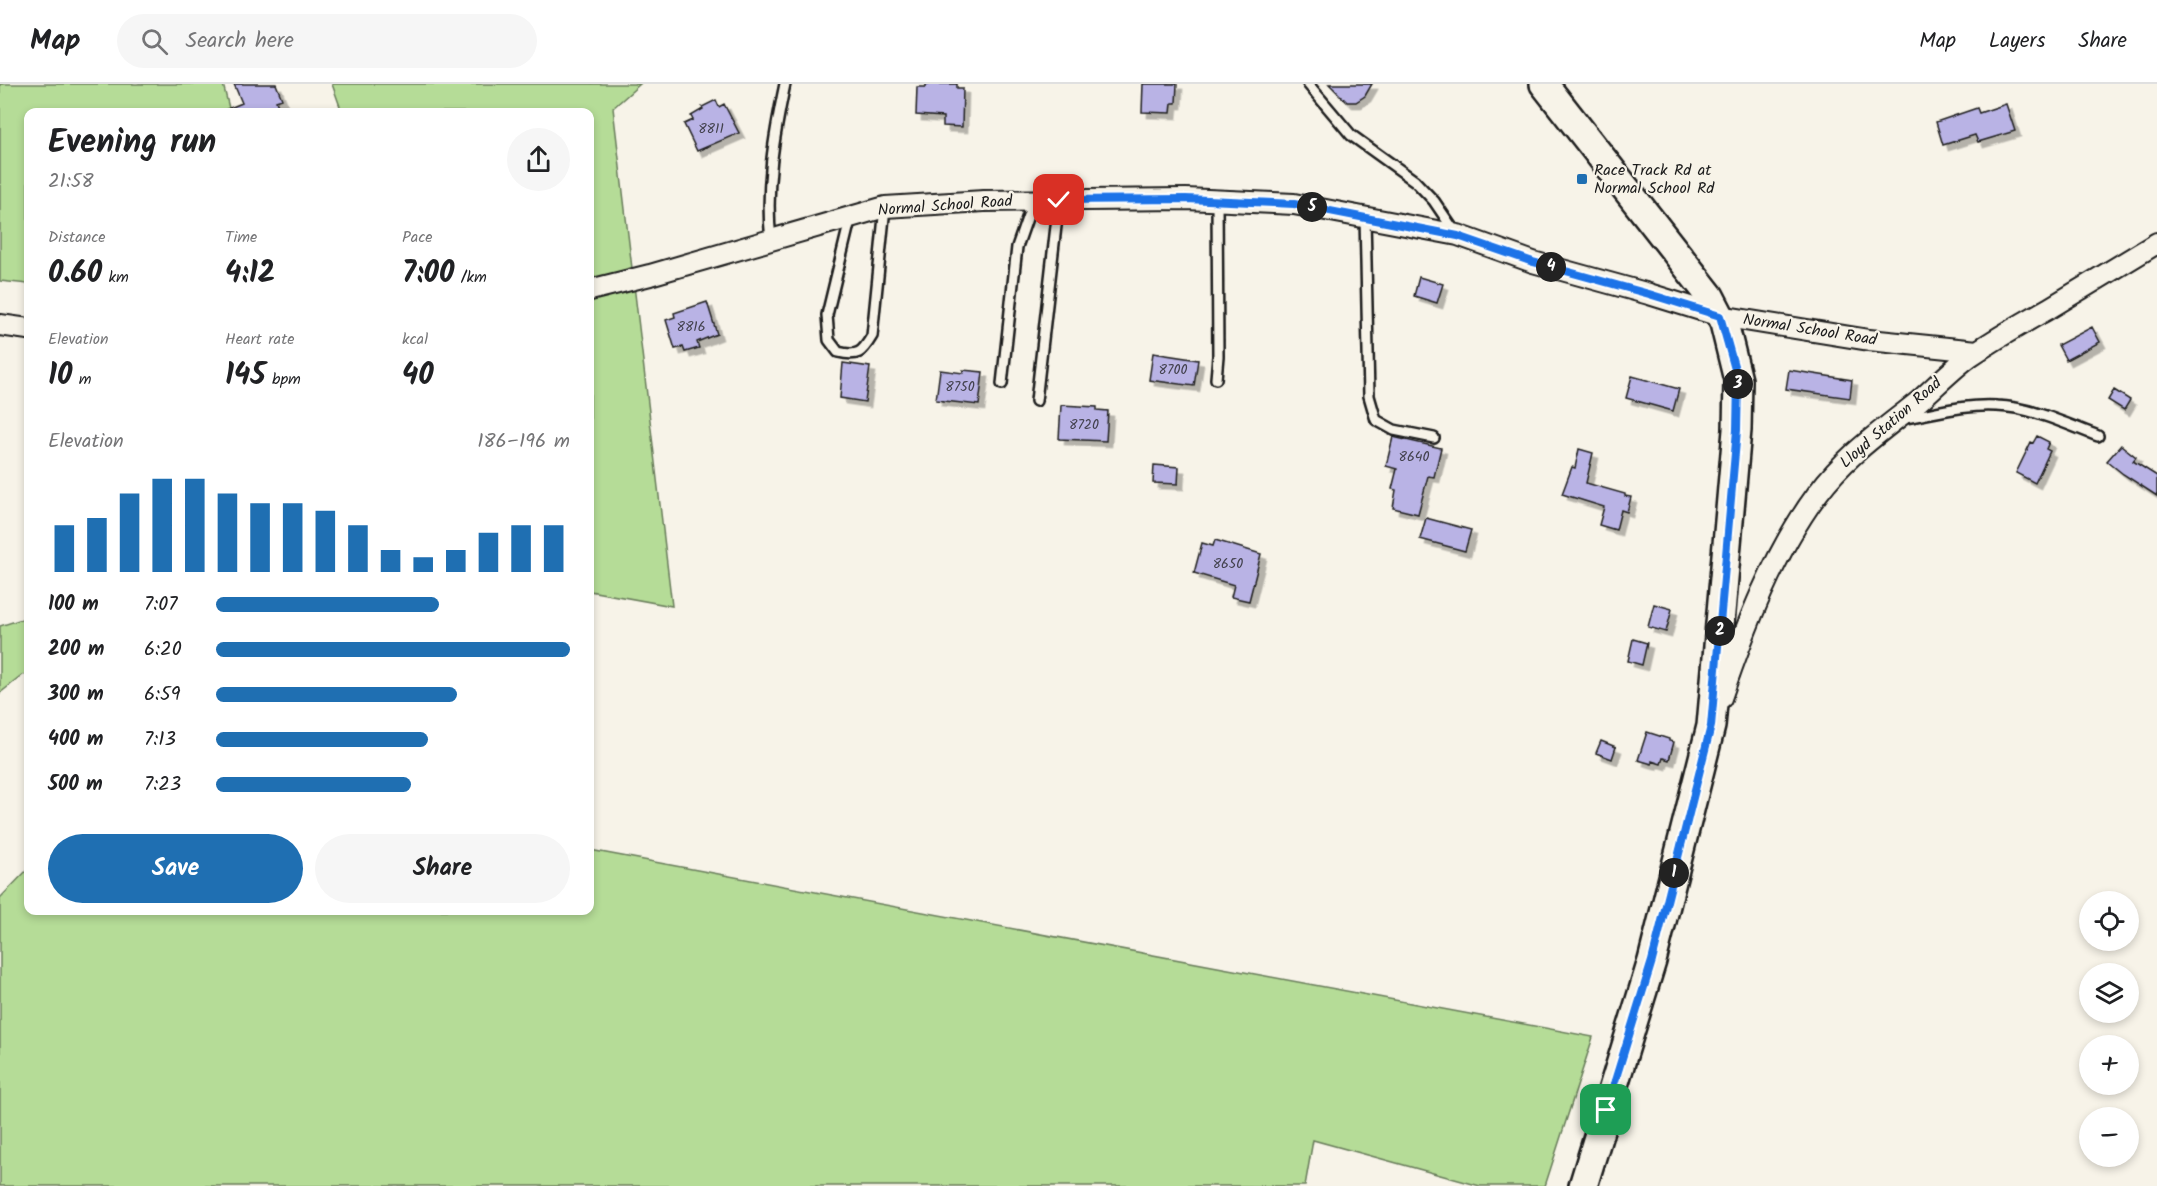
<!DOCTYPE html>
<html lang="en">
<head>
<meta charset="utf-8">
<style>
  :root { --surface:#fff; --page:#f6f6f6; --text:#202124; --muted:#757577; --line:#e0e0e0; --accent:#1f6fb2 }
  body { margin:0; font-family:Kalam,sans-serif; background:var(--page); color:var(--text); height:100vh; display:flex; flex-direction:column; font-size:22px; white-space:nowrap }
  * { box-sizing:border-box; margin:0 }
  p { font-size:20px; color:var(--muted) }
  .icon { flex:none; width:33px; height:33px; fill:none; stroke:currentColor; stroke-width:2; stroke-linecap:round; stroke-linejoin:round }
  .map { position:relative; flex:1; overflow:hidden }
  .drawer { position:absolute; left:24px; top:24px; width:570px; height:807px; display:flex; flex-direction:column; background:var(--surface); border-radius:12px; box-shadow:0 3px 9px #0003 }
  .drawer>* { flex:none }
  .fabs { position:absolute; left:2079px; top:807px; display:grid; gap:12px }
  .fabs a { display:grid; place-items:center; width:60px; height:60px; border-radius:50%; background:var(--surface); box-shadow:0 3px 9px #0003; font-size:30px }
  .pin { position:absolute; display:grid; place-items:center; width:51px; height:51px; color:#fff; margin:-26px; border-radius:12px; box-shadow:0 3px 9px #0006 }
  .km { position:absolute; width:30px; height:30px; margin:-15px; border-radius:50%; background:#222; color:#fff; font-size:16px; line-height:30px; text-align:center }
  .round { display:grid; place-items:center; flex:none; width:63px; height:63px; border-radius:32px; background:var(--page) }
  .overview { display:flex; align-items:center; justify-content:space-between; height:102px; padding:0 24px }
  h1 { font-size:33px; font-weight:600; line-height:45px }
  .figures { display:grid; grid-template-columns:repeat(3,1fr); gap:9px; height:102px; padding:6px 24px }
  .figures div { display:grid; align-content:center }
  .figures b { font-size:30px; font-weight:600 }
  .figures small { font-size:16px; font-weight:400 }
  .figures p { font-size:16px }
  .chart { height:168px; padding:12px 24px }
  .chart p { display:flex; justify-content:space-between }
  .chart svg { width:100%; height:108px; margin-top:6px; stroke:var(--accent); stroke-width:6 }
  .button { display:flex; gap:12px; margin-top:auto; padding:12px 24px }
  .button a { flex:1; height:69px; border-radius:36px; background:var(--accent); color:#fff; font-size:24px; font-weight:600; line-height:69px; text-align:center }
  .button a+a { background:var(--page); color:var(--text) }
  ul { padding:0 24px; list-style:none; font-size:20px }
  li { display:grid; grid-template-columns:96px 72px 1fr; align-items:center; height:45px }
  li i { height:15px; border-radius:8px; background:var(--accent) }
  header { display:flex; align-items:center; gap:36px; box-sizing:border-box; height:84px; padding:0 30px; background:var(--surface); border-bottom:2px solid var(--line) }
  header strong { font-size:28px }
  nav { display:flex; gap:33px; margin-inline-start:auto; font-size:21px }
  .search { width:420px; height:54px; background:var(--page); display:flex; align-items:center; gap:15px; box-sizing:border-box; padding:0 21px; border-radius:33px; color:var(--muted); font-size:22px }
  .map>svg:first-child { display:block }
  .green { fill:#b5dc97; stroke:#687c5a; stroke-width:1.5 }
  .building { fill:#b9b3e5; stroke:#1c1c1c; stroke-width:1.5; filter:url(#shadow) }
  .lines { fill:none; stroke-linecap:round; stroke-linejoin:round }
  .lane-casing { stroke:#1c1c1c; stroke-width:14 }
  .street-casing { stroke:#1c1c1c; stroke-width:24 }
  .secondary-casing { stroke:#1c1c1c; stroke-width:32 }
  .lane { stroke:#f7f3e8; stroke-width:9 }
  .street { stroke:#f7f3e8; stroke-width:20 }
  .secondary { stroke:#f7f3e8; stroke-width:27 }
  .route-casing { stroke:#fff; stroke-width:12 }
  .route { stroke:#1a73e8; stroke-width:8 }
  .poi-dot { fill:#1f6fb2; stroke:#f7f3e8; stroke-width:2 }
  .labels { text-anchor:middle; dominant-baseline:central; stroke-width:4.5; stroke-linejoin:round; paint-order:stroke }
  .number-label { font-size:14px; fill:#43424e }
  .poi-label { font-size:16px; fill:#1c1c1c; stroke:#f7f3e8; text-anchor:start }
  .street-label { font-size:16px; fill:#1c1c1c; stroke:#f7f3e8 }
</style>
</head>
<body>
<header>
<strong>Map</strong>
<div class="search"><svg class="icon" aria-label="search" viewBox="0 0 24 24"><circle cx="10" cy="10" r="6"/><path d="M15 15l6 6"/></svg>Search here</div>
<nav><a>Map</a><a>Layers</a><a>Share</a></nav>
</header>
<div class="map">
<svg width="2157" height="1102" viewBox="0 0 2157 1102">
  <defs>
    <filter id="shadow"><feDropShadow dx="5.5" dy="5.5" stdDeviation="0" flood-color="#0004"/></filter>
  </defs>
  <rect width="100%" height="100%" fill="#f7f3e8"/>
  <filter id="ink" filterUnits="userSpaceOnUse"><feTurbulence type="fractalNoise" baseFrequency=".0167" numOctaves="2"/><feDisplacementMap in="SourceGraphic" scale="12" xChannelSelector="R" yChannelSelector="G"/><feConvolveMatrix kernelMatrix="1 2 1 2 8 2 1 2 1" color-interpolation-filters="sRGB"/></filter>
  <g filter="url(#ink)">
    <path class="green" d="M0,0H223L230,28H28V200L0,197Z
      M332,0H640L613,24L672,522L590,507V28H342Z
      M28,533V587L0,609V542Z
      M590,766L1593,953L1545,1102H1480L1313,1056L1305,1102H0V814L28,785V826H590Z"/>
    <path class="building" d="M234,0H276L282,15L276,17L278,22L263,28H220L242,19Z
      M926,0H957V4H963L962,43L943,42V33L916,31L917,3H926Z
      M1143,0H1177L1176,19H1172L1171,29L1142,28Z
      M1329,0H1372L1365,12L1356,18H1347Z
      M716,16L719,23L724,20L739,49L697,67L684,40L693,36L691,32L703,25L702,23Z
      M2006,20L2015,47L1978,58L1975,51L1943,61L1936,38L1977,24L1979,29Z
      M1419,193L1443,200L1437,219L1414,212Z
      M707,218L717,250L697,258L699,264L685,268L683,263L675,265L666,236L675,233L674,229Z
      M2092,243L2100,258L2066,276L2058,261Z
      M1153,269L1198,276L1194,302L1149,296Z
      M843,279L870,283L865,318L840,314Z
      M940,286L963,289V286L983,288L979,321L936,316Z
      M1789,286L1852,296L1850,314L1786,305Z
      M1632,292L1679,305L1673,327L1626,314Z
      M2114,306L2130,316L2124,326L2108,316Z
      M1061,321L1097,323V326L1108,327L1106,357L1059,355Z
      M2037,352L2049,358L2046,365L2050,367L2035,399L2016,389L2031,358L2033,359Z
      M1393,353L1441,364L1434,393L1428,392L1418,430L1393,424L1396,406L1392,405L1397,385L1386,382Z
      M2121,361L2136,373L2133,377L2157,392V412L2123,390L2107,377Z
      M1579,365L1593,369L1586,399L1625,410V412L1631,413L1627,428L1621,426L1616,446L1599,441L1604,423L1562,410L1572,383L1575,384Z
      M1154,381L1179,383L1178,400L1153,399Z
      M1426,434L1471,446L1465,467L1420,455Z
      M1215,456L1261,470L1249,517L1231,513L1234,501L1194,489L1202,459L1213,462Z
      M1654,520L1672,525L1666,548L1648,543Z
      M1633,555L1647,559L1642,581L1628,577Z
      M1647,648L1669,655V657L1674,658L1669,676L1663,674L1661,680L1652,677V680L1638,676Z
      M1601,657L1616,663L1612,675L1596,669Z"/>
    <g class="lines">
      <g class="lane-casing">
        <path id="lane" d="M1308,0L1351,51L1415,97L1434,117L1455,148
          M851,132L827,231L829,256L838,268C858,273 862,269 872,252L885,123
          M1365,133L1369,312L1376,336L1394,346L1434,354
          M771,157C765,103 774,52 785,0
          M1216,295L1218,272L1217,116
          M1002,300L1017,163L1033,117
          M1036,317L1059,116
          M1905,334C1935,329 1966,320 1997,322C2031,323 2066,340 2098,352"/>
      </g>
      <g class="street-casing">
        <path id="street" d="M590,206L650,191L885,123L984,117L1186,115L1294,120L1458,151L1533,178L1649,210L1720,232L1869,256L1977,267
          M0,241L28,245
          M1721,614C1745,544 1774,468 1818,409C1846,371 1883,346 1919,317C1936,302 1951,286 1970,272C1995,255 2021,240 2048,225C2084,203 2121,181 2157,159"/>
      </g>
      <g class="secondary-casing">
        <path id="secondary" d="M1544,0L1710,212L1724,239L1738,296L1737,346L1711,642L1652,877L1583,1102"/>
      </g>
      <use href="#lane" class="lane"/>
      <use href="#street" class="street"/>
      <use href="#secondary" class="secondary"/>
    </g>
  </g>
  <g class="lines" filter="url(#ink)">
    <g class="route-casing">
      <path id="route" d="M1059,116L1186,115L1294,120L1458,152L1533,178L1649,210L1720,232L1738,296L1737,346L1711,642L1652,877L1606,1026"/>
    </g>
    <use href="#route" class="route"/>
  </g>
  <rect class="poi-dot" x="1576" y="89" width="12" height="12" rx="3"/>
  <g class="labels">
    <g class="number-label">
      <text x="711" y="45">8811</text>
      <text x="691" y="243">8816</text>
      <text x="1173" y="286">8700</text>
      <text x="960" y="303">8750</text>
      <text x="1084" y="341">8720</text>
      <text x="1414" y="373">8640</text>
      <text x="1228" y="480">8650</text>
    </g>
    <g class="poi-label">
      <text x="1594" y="86">Race Track Rd at<tspan x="1594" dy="18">Normal School Rd</tspan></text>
    </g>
    <g class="street-label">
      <text transform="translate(945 122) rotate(-4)">Normal School Road</text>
      <text transform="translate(1810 246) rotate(9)">Normal School Road</text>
      <text transform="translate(1891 339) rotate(-41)">Lloyd Station Road</text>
    </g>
  </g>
</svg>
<div class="fabs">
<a><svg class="icon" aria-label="locate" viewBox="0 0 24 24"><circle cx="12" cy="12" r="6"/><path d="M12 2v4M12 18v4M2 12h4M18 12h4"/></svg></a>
<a><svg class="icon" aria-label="layers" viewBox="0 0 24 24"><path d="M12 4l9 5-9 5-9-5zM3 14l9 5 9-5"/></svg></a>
<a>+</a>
<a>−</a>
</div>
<div class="pin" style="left:1606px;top:1026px;background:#1e9e55"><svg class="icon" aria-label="arrive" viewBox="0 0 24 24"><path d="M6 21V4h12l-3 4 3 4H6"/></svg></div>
<div class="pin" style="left:1059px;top:116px;background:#d93025"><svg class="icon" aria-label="check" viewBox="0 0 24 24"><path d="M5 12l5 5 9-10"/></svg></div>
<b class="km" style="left:1674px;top:789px">1</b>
<b class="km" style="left:1720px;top:547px">2</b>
<b class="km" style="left:1738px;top:300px">3</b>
<b class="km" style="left:1551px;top:183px">4</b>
<b class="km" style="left:1312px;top:123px">5</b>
<section class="drawer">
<div class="overview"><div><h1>Evening run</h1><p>21:58</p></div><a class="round"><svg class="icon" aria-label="share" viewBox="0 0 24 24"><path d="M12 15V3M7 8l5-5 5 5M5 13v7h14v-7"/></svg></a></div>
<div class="figures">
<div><p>Distance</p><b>0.60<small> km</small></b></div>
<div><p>Time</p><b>4:12</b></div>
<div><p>Pace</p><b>7:00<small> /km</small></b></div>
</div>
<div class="figures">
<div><p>Elevation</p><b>10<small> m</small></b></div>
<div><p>Heart rate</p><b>145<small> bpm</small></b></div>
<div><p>kcal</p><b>40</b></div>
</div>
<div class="chart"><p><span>Elevation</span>186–196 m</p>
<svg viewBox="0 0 160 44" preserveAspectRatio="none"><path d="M5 44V25M15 44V22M25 44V12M35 44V6M45 44V6M55 44V12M65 44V16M75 44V16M85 44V19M95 44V25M105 44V35M115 44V38M125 44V35M135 44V28M145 44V25M155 44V25"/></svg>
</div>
<ul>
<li><b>100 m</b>7:07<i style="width:63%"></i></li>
<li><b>200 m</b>6:20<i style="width:100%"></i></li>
<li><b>300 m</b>6:59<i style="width:68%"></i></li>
<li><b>400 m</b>7:13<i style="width:60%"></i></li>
<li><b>500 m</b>7:23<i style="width:55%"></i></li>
</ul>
<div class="button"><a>Save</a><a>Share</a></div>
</section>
</div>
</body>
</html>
